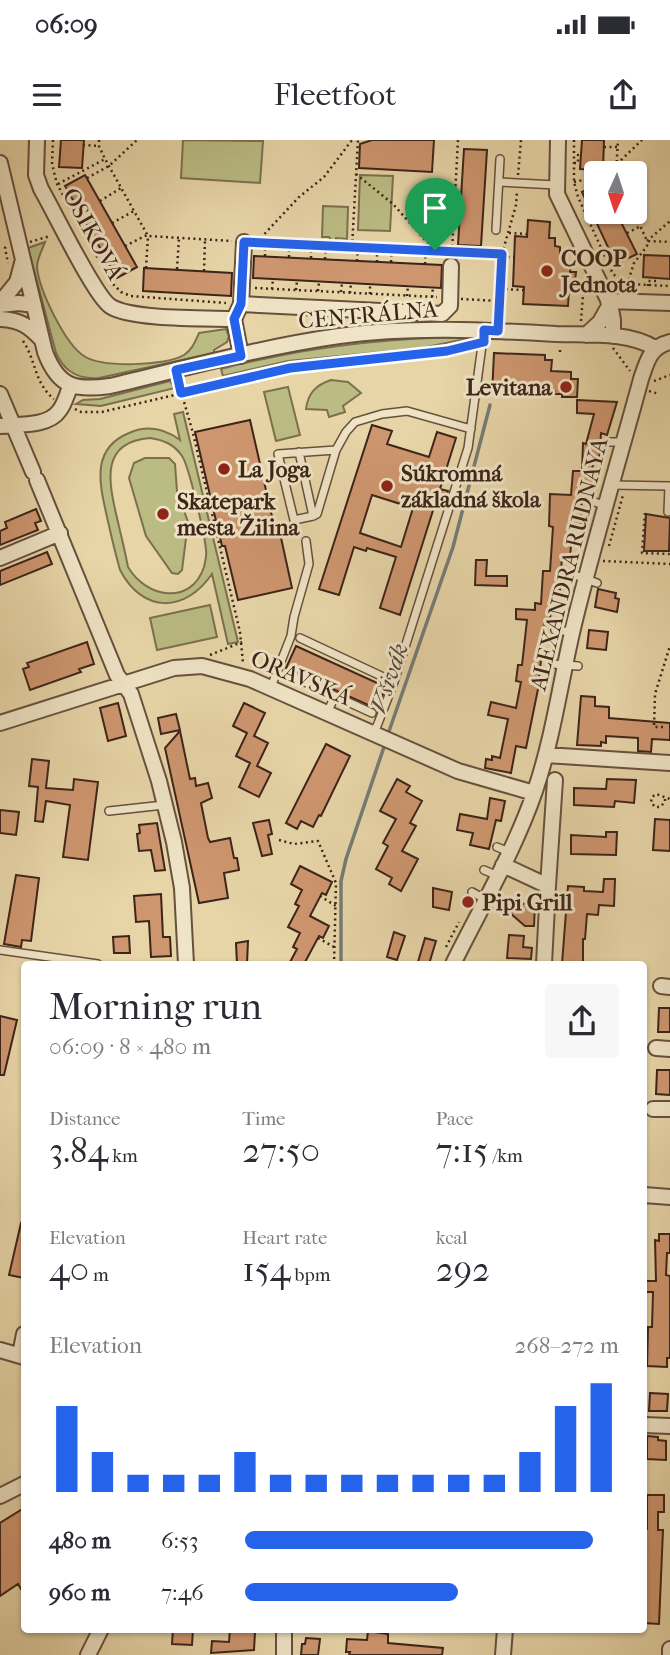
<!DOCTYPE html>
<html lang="en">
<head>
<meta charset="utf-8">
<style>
  :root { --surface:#fff; --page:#f7f7f7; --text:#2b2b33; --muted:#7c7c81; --accent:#2563eb }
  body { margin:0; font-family:"IM FELL French Canon",serif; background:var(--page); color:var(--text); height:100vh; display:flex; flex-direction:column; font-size:26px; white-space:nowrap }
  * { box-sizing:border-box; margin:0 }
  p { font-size:23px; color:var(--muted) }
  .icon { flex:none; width:38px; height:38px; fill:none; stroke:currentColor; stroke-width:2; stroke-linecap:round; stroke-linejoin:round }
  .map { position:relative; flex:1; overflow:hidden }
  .details { position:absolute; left:21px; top:821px; width:626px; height:672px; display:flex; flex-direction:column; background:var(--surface); border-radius:7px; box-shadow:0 2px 5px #0004 }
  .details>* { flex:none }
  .needle { width:46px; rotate:183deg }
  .fabs { position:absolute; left:584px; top:21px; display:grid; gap:14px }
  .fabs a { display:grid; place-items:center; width:63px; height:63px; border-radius:7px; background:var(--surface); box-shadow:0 2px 5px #0004; font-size:35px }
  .pin { position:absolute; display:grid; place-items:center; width:60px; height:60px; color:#fff; margin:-72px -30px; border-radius:50% 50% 50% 0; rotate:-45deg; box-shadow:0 0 7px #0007 }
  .pin .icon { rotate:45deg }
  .round { display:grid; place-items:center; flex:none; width:74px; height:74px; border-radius:7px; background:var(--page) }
  .head { display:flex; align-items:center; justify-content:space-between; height:119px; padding:0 28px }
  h1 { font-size:38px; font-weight:600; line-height:52px }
  .metrics { display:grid; grid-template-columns:repeat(3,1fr); gap:10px; height:119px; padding:7px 28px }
  .metrics div { display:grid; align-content:center }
  .metrics b { font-size:35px; font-weight:600 }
  .metrics small { font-size:19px; font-weight:400 }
  .metrics p { font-size:19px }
  .chart { height:196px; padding:14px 28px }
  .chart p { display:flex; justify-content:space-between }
  .chart svg { width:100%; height:126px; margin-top:7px; stroke:var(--accent); stroke-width:6 }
  ul { padding:0 28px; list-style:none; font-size:23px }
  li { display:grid; grid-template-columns:112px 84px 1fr; align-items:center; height:52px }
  li i { height:18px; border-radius:9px; background:var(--accent) }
  .status { display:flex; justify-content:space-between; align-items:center; height:49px; padding:0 35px; background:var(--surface); direction:ltr }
  .status svg { height:19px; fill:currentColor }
  header { display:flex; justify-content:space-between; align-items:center; height:91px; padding:0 28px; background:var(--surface); font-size:32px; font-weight:600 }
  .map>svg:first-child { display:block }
  .green { fill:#bbbc84; stroke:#7c704f; stroke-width:2; fill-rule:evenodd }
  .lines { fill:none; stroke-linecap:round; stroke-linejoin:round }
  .stream { stroke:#757c76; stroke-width:3.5 }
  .building { fill:#ce966f; stroke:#3d241a; stroke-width:2; fill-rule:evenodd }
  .service-casing { stroke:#68503e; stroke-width:10 }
  .minor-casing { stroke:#68503e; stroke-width:18 }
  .path { stroke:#3d241a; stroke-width:2.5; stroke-dasharray:2 3.5; stroke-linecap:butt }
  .service { stroke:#efe4c6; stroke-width:7 }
  .minor { stroke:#efe4c6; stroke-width:14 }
  .route-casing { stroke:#fff; stroke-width:14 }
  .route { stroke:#2563eb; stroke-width:9 }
  .poi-dot { fill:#8f2418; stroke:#efe4c6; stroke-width:2.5 }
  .labels { text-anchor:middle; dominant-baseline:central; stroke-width:6; stroke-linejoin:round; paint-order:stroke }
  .street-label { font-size:23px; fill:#3d241a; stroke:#efe4c6 }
  .poi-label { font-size:23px; font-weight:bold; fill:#3d241a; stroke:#efe4c6; text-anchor:start }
  .water-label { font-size:24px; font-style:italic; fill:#544840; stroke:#efe4c6 }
</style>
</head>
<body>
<div class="status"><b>06:09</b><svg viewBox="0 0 49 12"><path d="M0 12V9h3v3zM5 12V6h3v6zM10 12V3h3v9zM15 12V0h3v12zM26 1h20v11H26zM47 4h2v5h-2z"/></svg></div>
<header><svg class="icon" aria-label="menu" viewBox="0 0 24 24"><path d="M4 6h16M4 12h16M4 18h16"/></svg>Fleetfoot<svg class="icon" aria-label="share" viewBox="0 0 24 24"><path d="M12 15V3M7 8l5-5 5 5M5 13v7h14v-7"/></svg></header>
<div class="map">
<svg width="670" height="1515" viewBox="0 0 670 1515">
  <rect width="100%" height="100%" fill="#e7d5a8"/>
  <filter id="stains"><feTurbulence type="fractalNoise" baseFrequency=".00286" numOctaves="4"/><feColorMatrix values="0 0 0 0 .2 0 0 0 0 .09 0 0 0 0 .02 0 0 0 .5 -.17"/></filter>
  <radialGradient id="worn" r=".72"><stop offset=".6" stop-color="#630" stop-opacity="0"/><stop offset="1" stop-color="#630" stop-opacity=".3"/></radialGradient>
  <path class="green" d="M183,0L263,1L260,43L181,38Z
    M360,35L393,36L390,91L358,90Z
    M323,66L348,67L347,99L336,98V103H333L329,97H322Z
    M45,102C42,110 37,119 37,127C39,150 65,204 84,216C102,228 166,226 184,215C192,210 195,202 199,193L226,189L229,196L227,202L214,210V213L99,238C79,240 64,231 56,213L28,108Z
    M475,197L422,208L288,221L223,236L221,229C305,207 388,197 475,197Z
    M331,240L348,242L361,253L343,266L345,272L329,277L327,270L306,269C308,253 316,245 331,240Z
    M170,241L175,248L101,266L76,264L83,260L100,259Z
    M288,247L300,295L276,301L264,252Z
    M183,272L238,502L228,504L212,434C185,473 143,474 120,430C115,412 111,395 107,377C100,345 90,309 129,293C147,285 165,289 180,300L174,274ZM150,298C163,300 174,304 182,316C189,326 205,396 206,410C207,415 205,422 204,427C191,466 146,458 128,427C125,411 121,395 117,378C109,343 99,302 150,298Z
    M169,318L175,324L177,351L188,382L182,430L178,434L172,433L146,396L129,338L134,323L145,318Z
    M210,465L217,497L157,510L150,478Z"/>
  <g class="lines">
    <path class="stream" d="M387,597L453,407L490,265
      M341,824V741L346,719L385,604"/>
  </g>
  <path class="building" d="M61,0H84L82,28L59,27Z
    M372,0H434L432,32L359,28L360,4Z
    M582,0H604L603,30L580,29Z
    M464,9L487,10L481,106L458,105Z
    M85,35L137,127L117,138L65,46Z
    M597,45V72H616L637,114L616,124L582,52Z
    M528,80L550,82L549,98H555V106L560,107V115H565V124H571L570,132H576L575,141H581L580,150L569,149L568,166L523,164L524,147L513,146L515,96L527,97Z
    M644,115L670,116V139L643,137Z
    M254,116L442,125L441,148L253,138Z
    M144,128L232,133L231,156L143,151Z
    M494,213L545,215V220H552L551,231L571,232V239H578L577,257H562V254H555V251L510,249V254H492Z
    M577,260L617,262L607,295L601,293L599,322H593L591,350L582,349L581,385L573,384L570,417L562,416L560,450H552L550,481L545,480L538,549L526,608L516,606L511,633L485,628L486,619L492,620V616L500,618L508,579L488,575L491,562L516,568L521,542L516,541L518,525H522L527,480L516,479V469L535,470V463L541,464L543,431H550L553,387L549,386L550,354L571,355L573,331H582L583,303L586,304L594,274L577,273Z
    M250,280L276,394L280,393L292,448L238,460L225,406H222L195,292Z
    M372,285L392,291L387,304L429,317L437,292L456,298L440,349L448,351L444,364L436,361L400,475L380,468L396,417L367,408L366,411L354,407L339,455L319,449ZM372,355L413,368L401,407L360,393Z
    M36,369L41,381L35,383L38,390L0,405V391L7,388L5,382Z
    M646,374L670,378L669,411H644Z
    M47,412L52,424L0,445V431Z
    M476,420H487L486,436H507V446L475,445Z
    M598,449L616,453L615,458L619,459L617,472L595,467Z
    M589,490L608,492L606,510L587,508Z
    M87,502L94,524L79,529L81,532L30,550L23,529L29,527L27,523Z
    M296,506L386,547L377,569L286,528Z
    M581,556L595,557V566L609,567V578L670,583V600L652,599L651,612L638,611V598L606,596V603L601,602V606L577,605Z
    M118,563L126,596L108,601L100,568Z
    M244,563L265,573L254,596L268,603L257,626L271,633L259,657L239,647L250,623L236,616L247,593L233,586Z
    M176,574L180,590L161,594L158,578Z
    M180,591L190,639L195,638L196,646L208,643L212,658L201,663L208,698L210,702L230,698L234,718H237L239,730L224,733L228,758L199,763L165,608Z
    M326,604L350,616L321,676L319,675L313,687L301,681L297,689L286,683Z
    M32,619L49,621L46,648L73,650L74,639L98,642L88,720L63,717L70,665L46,661L43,682L35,681L38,647L29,646Z
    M397,639L410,646L406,652L422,661L410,683L416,686L402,711L418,719L401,751L389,744L392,738L376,729L388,706L383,703L396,679L380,671Z
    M607,639L636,640L634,663L615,661L614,667L574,665V648L606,649Z
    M490,658L505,661L501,681L496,680L489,709L470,705L473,693L457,690L460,674L487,679Z
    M0,670L19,672L16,695L0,693Z
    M655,679L670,680V711L653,710Z
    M269,680L272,694L268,695L272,714L262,716L253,683Z
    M157,683L165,730L155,731L151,710L139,711L137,694L140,693L139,685Z
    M606,692H617L616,715L571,714V695L606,697Z
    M300,726L332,742L326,755L322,753L310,776L329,786L323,798L319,796L304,824H289L297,809L293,807L300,793L288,787L299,766L295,764L302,750L291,744Z
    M16,735L39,738L31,801L22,800L21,807L4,804Z
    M604,739H615L614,766L599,765L598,775L587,774L585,799H583V824H562L568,746L584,747V751L603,752Z
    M433,748L452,752L449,770L433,767Z
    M161,754L163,797H170L171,816L151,817L149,781L136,782L134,756Z
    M525,763L535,764L534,786H525L510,773Z
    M394,792L405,796L397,820L387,817Z
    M509,795L524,796L523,807L532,808L531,819L507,818Z
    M129,796L130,813H114L113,797Z
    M425,798L436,801L429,824L418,822Z
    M248,801L247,824H237L236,803Z
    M659,868H670V892H658Z
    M0,876L17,880L4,935H0Z
    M657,930H670V955L656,954Z
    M21,1083L24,1084V1138L9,1135Z
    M659,1094H670V1113H667L666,1135L670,1136V1218H667V1227L647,1226L648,1187H652L653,1152H644V1141H656L655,1100L659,1101Z
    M650,1253L668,1254L667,1271H649Z
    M647,1296L658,1297V1300L666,1301V1320L647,1319Z
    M647,1355H664V1372H658V1390H663L659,1484L644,1483V1389H647Z
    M24,1368V1454L18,1444L0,1456V1383Z
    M173,1489H193L192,1505L172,1504Z
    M230,1489H247V1492H255L254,1510L211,1513L212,1501L229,1502Z
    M368,1491L388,1494V1503L443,1508L442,1515H349L350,1512H346L347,1499L367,1500Z
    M306,1498L320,1499L318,1515H301L302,1504H305Z"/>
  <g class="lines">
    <g class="service-casing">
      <path id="service" d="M499,42L556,45
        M496,90L500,19
        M609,302H623
        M336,310L346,292L355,282L382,274L407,271L471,289
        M299,312L313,376L294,380L278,314L336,310L317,374L313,376
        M612,345L669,346L668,372
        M592,361L606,366
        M572,434L597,443
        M555,490L572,492
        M300,498L394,542L377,586L372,592
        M552,524L578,526
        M296,538L335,556
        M394,542L468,308L484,191
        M271,547L291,496L294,477L309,424L306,401
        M327,573L335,556L372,573
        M109,671L164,665
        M497,707L509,712
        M484,730L498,736
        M472,752L505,770
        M0,810L98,824"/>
    </g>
    <g class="minor-casing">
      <path id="minor" d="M37,0L36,35L41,49C54,71 94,155 110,166C130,180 208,178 234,179
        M558,0L557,54L610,164L613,180V196
        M0,23L45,212C58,247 75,251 110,246C186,228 262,207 339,196C411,186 484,190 556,194C588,195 627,191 655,208
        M608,161L670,163
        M0,163L17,142L22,123
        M241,164L442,174L450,166L451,126
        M0,165L19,163L34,165
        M1,179C20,180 29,186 42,200
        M586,195L600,182L610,164
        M241,216L234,179L241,164L244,102
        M0,254L33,332
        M0,286C17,284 48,287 59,271C65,264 67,253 71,245
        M37,340L117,535L131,554L159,641L174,702L182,748L186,824
        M0,418L60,393
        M0,583L174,528L202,526L250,539L458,631L534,653
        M546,615L670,623
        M503,725L548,746L544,824
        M548,746L555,640
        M453,824C481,767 514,712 535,651C554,595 561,537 575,480C595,399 619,320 641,239C647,221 650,207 670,202
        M661,846L670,847
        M656,908L670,909
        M653,969H670
        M644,1055L670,1057
        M0,1210L24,1217
        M20,1215L24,1194
        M644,1285L670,1286
        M0,1356L24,1344
        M284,1489V1515
        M88,1515L101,1489
        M503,1515L505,1489
        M670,1515V1509"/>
    </g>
    <path class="path" d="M53,0L52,24L57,44L111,142L121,152L131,156L226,163
      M99,0V6L105,19L148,96L232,101
      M574,0V42L578,57L613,134L627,144L670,146
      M83,5L98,6
      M604,7H617
      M574,23H578V15H581
      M617,24L642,0
      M616,33L618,0
      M356,34L393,64L435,111
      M518,35L521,0
      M87,38L109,26L137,0
      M574,42L597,37
      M58,44L105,19
      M100,61L121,48
      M634,72L647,101L670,102
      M112,83L134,71
      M509,93L527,94
      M627,93L639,87
      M30,102L50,96
      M256,102L502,114
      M257,102L299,57L324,37L352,0
      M125,106L147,95
      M6,107L5,108L8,123
      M352,107L358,0
      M452,112L458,0
      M265,116V103
      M289,117V104
      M502,117H514
      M311,118V105
      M325,119L326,105
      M357,121L358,107
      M377,122V108
      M391,122L392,108
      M425,124L426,110
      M146,128L148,96
      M177,129L179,98
      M204,131L205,99
      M627,145L634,123L647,106V101L670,81
      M648,146V141H656V138
      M255,148L437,157
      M272,149L273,139
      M500,149L524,150
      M296,150L297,141
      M318,151L319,142
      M341,152L342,143
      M350,153L351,143
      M370,154V144
      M407,156L408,146
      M432,157L433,147
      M461,159L500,161
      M498,180L502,114L516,65L517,52
      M581,181L584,142
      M23,201C36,220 34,243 54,259
      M613,208L630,231
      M560,212V209
      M178,241L193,293L240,492L243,523
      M654,241L670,235
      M649,251L659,254
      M75,269L81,272H102L290,228L447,211L474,205
      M645,373L642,413L670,414
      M609,406L623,355
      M669,407H670
      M603,421L670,424
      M210,515L242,502
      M663,587H654L655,554L670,506
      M665,659V662L660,667H655L651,662L652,657L656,654L670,659
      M279,700L294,704L318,701L336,743L334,824
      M320,756L336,766
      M318,798L334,807
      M446,807L459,782"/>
    <use href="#service" class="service"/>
    <use href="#minor" class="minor"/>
  </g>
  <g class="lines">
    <g class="route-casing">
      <path id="route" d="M244,102L502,114L498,191L484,190V202L447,211L290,228L181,253L176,230L241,216L234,179L241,164Z"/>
    </g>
    <use href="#route" class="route"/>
  </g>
  <g class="poi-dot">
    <circle cx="547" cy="131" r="7"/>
    <circle cx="566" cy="247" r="7"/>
    <circle cx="224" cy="329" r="7"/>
    <circle cx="387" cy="346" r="7"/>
    <circle cx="163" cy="374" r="7"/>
    <circle cx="468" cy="762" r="7"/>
  </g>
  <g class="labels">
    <g class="street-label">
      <text transform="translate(93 94) rotate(61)">OSIKOVÁ</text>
      <text transform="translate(368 175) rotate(-5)">CENTRÁLNA</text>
      <text transform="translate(569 424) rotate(-76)">ALEXANDRA RUDNAYA</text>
      <text transform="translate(301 538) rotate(23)">ORAVSKÁ</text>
    </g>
    <g class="poi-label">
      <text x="561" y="118">COOP<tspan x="561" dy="26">Jednota</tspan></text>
      <text x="552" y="247" text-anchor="end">Levitana</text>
      <text x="238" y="329">La Joga</text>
      <text x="401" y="333">Súkromná<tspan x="401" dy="26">základná škola</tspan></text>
      <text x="177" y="361">Skatepark<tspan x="177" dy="26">mesta Žilina</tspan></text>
      <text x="482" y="762">Pipi Grill</text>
    </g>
    <g class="water-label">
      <text transform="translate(389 538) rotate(-71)">Všivák</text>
    </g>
  </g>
  <rect width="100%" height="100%" filter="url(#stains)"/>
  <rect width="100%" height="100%" fill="url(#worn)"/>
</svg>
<div class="fabs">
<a><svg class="needle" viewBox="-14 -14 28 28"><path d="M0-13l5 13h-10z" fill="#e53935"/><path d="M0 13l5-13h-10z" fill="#7c7c81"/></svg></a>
</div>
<div class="pin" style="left:435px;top:110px;background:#1e9e55"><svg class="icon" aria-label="arrive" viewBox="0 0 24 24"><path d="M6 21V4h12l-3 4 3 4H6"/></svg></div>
<section class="details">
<div class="head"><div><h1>Morning run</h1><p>06:09 · 8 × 480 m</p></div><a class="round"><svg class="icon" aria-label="share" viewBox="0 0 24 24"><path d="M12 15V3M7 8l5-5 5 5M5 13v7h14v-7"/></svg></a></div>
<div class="metrics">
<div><p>Distance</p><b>3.84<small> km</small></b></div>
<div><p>Time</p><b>27:50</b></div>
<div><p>Pace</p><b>7:15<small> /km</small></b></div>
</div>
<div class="metrics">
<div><p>Elevation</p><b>40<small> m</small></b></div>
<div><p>Heart rate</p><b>154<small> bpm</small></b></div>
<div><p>kcal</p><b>292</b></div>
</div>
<div class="chart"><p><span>Elevation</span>268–272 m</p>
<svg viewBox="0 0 160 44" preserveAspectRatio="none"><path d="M5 44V14M15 44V30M25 44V38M35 44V38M45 44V38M55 44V30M65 44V38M75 44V38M85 44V38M95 44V38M105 44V38M115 44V38M125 44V38M135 44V30M145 44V14M155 44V6"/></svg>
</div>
<ul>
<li><b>480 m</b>6:53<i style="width:93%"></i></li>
<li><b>960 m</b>7:46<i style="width:57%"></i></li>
</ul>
</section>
</div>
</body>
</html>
